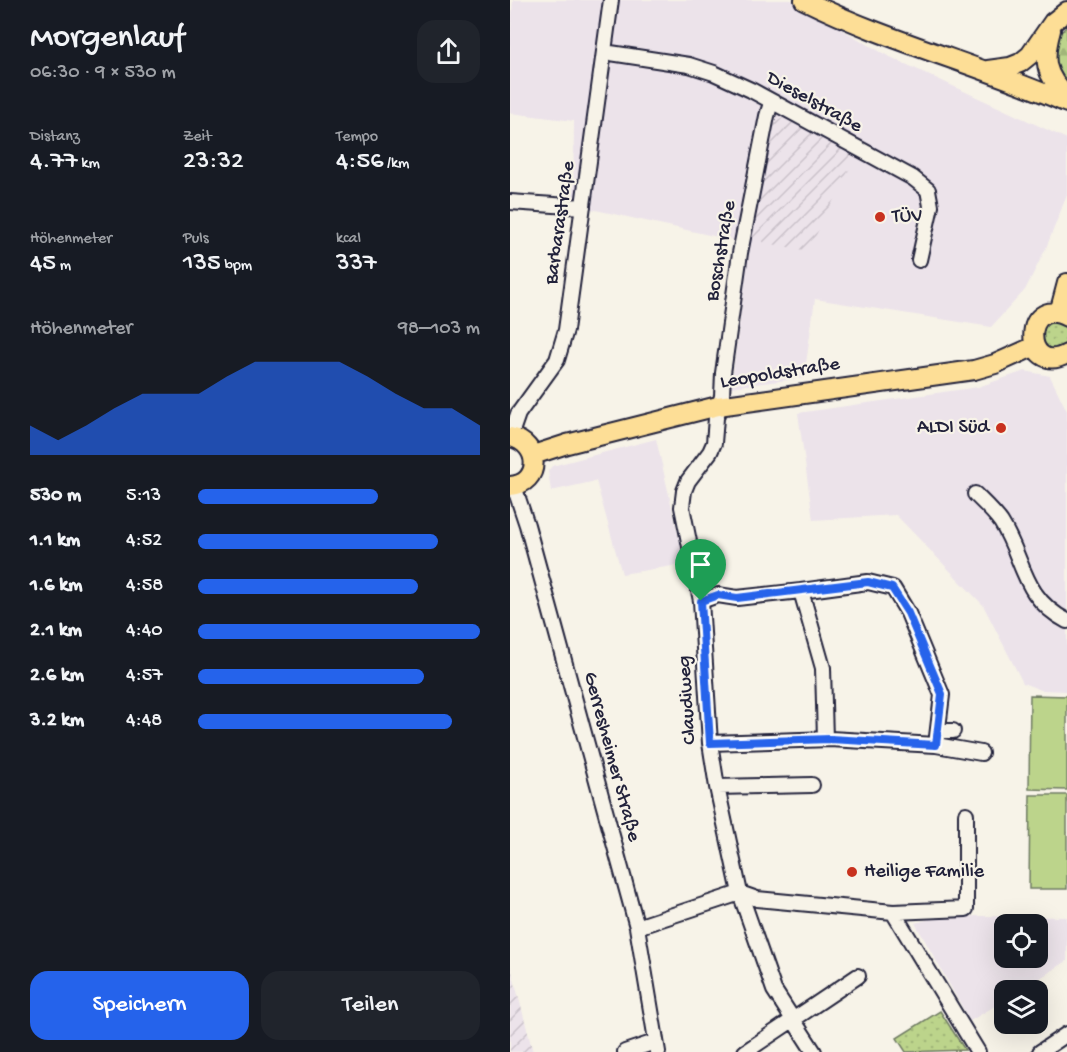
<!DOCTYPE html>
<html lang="de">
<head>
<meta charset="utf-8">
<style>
  :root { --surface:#171b24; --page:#20242c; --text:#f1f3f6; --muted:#9ea1a6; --accent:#2563eb }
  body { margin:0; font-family:"Gochi Hand",sans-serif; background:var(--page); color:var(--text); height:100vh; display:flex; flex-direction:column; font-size:22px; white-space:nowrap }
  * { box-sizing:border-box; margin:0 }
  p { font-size:20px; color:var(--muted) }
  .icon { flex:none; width:33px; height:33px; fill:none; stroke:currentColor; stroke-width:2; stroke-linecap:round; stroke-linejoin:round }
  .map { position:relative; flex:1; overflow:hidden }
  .details { display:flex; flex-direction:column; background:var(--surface); width:510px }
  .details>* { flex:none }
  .fabs { position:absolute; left:484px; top:914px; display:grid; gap:12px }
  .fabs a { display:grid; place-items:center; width:54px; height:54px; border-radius:12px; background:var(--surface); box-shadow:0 6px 24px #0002; font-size:30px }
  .pin { position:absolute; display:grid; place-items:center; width:51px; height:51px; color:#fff; margin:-62px -26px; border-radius:50% 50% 50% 0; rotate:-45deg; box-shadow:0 0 6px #0007 }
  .pin .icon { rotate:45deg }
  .round { display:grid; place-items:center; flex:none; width:63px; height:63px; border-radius:18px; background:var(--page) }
  .overview { display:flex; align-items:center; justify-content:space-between; height:102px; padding:0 30px }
  h1 { font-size:33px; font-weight:600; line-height:45px }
  .stats { display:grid; grid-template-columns:repeat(3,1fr); gap:9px; height:102px; padding:6px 30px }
  .stats div { display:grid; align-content:center }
  .stats b { font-size:26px; font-weight:600 }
  .stats small { font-size:16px; font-weight:400 }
  .stats p { font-size:16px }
  .chart { height:168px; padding:12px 30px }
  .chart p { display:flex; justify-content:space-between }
  .chart svg { width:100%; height:108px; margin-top:6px; fill:var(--accent); opacity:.7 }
  .primary-button { display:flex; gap:12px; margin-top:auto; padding:12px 30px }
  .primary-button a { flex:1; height:69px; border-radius:18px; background:var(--accent); color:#fff; font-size:24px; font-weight:600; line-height:69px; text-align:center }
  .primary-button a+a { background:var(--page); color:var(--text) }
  ul { padding:0 30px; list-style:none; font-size:20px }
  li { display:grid; grid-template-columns:96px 72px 1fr; align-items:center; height:45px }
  li i { height:15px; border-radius:8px; background:var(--accent) }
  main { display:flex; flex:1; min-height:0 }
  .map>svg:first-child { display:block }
  .built { fill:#ece3ea; fill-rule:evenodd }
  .industrial { fill:url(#industrial-furrows) }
  .grass { fill:url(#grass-dots); stroke:#6f7b63; stroke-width:1.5 }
  .forest { fill:url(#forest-firs); stroke:#6f7b63; stroke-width:1.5 }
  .pitch { fill:#bcd48b; stroke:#6f7b63; stroke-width:1.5 }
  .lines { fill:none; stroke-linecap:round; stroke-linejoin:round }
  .minor-casing { stroke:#22223b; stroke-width:18 }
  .major-casing { stroke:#22223b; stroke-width:22 }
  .minor { stroke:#f7f3e8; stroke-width:14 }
  .major { stroke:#fdde96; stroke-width:18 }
  .route-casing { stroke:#fff; stroke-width:12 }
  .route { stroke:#2563eb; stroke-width:8 }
  .poi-dot { fill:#c8321e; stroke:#f7f3e8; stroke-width:2 }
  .labels { text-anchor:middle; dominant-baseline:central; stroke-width:4.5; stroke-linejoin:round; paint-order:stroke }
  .street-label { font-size:20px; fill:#22223b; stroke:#f7f3e8 }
  .poi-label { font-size:20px; fill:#22223b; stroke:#f7f3e8; text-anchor:start }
</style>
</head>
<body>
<main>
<section class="details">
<div class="overview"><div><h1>Morgenlauf</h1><p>06:30 · 9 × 530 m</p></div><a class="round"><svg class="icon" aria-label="share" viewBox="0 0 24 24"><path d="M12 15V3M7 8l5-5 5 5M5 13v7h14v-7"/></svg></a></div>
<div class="stats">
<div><p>Distanz</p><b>4.77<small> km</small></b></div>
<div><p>Zeit</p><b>23:32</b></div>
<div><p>Tempo</p><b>4:56<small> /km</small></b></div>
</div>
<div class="stats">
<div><p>Höhenmeter</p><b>45<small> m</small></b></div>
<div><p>Puls</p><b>135<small> bpm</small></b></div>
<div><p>kcal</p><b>337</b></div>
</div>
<div class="chart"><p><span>Höhenmeter</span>98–103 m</p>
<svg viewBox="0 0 160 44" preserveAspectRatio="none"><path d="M0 44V32L10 38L20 32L30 25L40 19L50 19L60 19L70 12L80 6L90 6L100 6L110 6L120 12L130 19L140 25L150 25L160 32V44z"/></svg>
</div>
<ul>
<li><b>530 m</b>5:13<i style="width:64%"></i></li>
<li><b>1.1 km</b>4:52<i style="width:85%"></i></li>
<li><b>1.6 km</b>4:58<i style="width:78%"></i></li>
<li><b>2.1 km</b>4:40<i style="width:100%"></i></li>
<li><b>2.6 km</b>4:57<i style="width:80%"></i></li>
<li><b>3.2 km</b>4:48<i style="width:90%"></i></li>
</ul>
<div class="primary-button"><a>Speichern</a><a>Teilen</a></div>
</section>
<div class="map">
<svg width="557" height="1052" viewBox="0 0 557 1052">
  <defs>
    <pattern id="industrial-furrows" width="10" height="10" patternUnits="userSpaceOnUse" patternTransform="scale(1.5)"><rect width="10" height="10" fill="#ece3ea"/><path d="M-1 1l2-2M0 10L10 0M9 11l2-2" fill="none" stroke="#cac2ca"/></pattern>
    <pattern id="grass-dots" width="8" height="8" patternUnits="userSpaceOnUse" patternTransform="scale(1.5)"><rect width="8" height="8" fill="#bcd48b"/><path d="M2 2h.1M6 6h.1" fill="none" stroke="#a1b679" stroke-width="1.8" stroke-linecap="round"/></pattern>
    <pattern id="forest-firs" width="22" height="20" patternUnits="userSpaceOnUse" patternTransform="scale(1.5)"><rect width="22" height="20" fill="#bcd48b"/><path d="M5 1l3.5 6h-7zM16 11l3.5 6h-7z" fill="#a1b679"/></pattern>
  </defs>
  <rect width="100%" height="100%" fill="#f7f3e8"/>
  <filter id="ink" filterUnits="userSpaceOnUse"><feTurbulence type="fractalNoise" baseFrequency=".0167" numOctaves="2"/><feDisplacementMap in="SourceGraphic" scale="12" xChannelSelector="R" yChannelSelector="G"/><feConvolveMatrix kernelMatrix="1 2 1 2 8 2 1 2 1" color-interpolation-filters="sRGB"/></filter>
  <g filter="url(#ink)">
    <path class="built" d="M3,0H281L376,55L557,139V195L536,248L515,290L481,327L305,299L294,378L221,387L240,244L63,205L64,121L0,113V39Z
      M515,371L540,376L557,411V691L531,690L513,683L473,605L386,515L303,520L288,413L468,387Z
      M146,439L175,564L112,574L86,481L41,491L38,471L42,466Z
      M467,916L557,917V961L511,990H495V1000L460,1021L405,923L420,919ZM495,924H528V957H495Z"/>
    <path class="industrial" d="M273,118L346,156L298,251L241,240L262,124Z
      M0,964L23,1052H0Z"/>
    <path class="grass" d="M535,321L557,322V347L552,351L536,349L529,330Z
      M430,1011L455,1050L396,1052L387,1038Z"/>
    <path class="forest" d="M557,26V83L543,62L546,37Z"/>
    <path class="pitch" d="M520,695L557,696V790L519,789Z
      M520,795H557V889H519Z"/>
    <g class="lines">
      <g class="minor-casing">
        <path id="minor" d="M94,52L179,65L204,73L241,90L403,178L418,190L421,206L409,260
          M261,103L257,116L230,253L213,373L212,396L206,418L204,443L200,452L178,481L174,491L172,507L191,601L200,743L207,787L230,893L264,990L304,1052
          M0,202L73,207
          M0,437L8,414L47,360L56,330L101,0
          M4,486L17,525L127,927L148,1052
          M465,494C474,503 484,512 491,522C515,560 511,597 557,621
          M291,591L358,582L383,588L398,613L432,695L426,745
          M191,601L208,595L227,598L291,591L313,668L315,739
          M428,731H443
          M200,743L320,739L426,745L471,753
          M207,787L302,785
          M383,912L468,1052
          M127,927L230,893L247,899L383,912L456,909V814
          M115,1052L145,1042
          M235,1052L348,976
          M530,1052L557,1034"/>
      </g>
      <g class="major-casing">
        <path id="major" d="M294,0C379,42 471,65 557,103
          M541,30C533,59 534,75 557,96
          M478,70L500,67L510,63L520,55L543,22L557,11
          M549,313L557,283
          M557,317C512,293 512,378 557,354
          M0,437C31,443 32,484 0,486
          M23,455L57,444L208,406L464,370L485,364L525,346"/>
      </g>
      <use href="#minor" class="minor"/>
      <use href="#major" class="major"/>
    </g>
  </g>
  <g class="lines" filter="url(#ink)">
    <g class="route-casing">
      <path id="route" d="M358,582L382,588L398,613L432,694L426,745L320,739L200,743L191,601L208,595L227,598Z"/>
    </g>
    <use href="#route" class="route"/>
  </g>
  <g class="poi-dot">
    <circle cx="370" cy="217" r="6"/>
    <circle cx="491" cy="428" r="6"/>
    <circle cx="342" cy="872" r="6"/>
  </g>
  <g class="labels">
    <g class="street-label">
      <text transform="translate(304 103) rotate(29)">Dieselstraße</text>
      <text transform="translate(51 223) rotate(-82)">Barbarastraße</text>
      <text transform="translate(212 251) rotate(-80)">Boschstraße</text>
      <text transform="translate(270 374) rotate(-9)">Leopoldstraße</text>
      <text transform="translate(178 700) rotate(-94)">Claudiweg</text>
      <text transform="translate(101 757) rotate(75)">Gerresheimer Straße</text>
    </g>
    <g class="poi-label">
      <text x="382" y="217">TÜV</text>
      <text x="479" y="428" text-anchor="end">ALDI Süd</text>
      <text x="354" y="872">Heilige Familie</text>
    </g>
  </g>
</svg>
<div class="fabs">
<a><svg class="icon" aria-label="locate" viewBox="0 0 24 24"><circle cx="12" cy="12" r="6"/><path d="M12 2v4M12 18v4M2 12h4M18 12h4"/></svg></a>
<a><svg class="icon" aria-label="layers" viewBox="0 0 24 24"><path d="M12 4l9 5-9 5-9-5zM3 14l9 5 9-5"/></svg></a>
</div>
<div class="pin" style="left:191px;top:601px;background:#1e9e55"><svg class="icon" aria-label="arrive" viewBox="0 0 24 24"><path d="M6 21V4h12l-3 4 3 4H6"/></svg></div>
</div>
</main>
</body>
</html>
